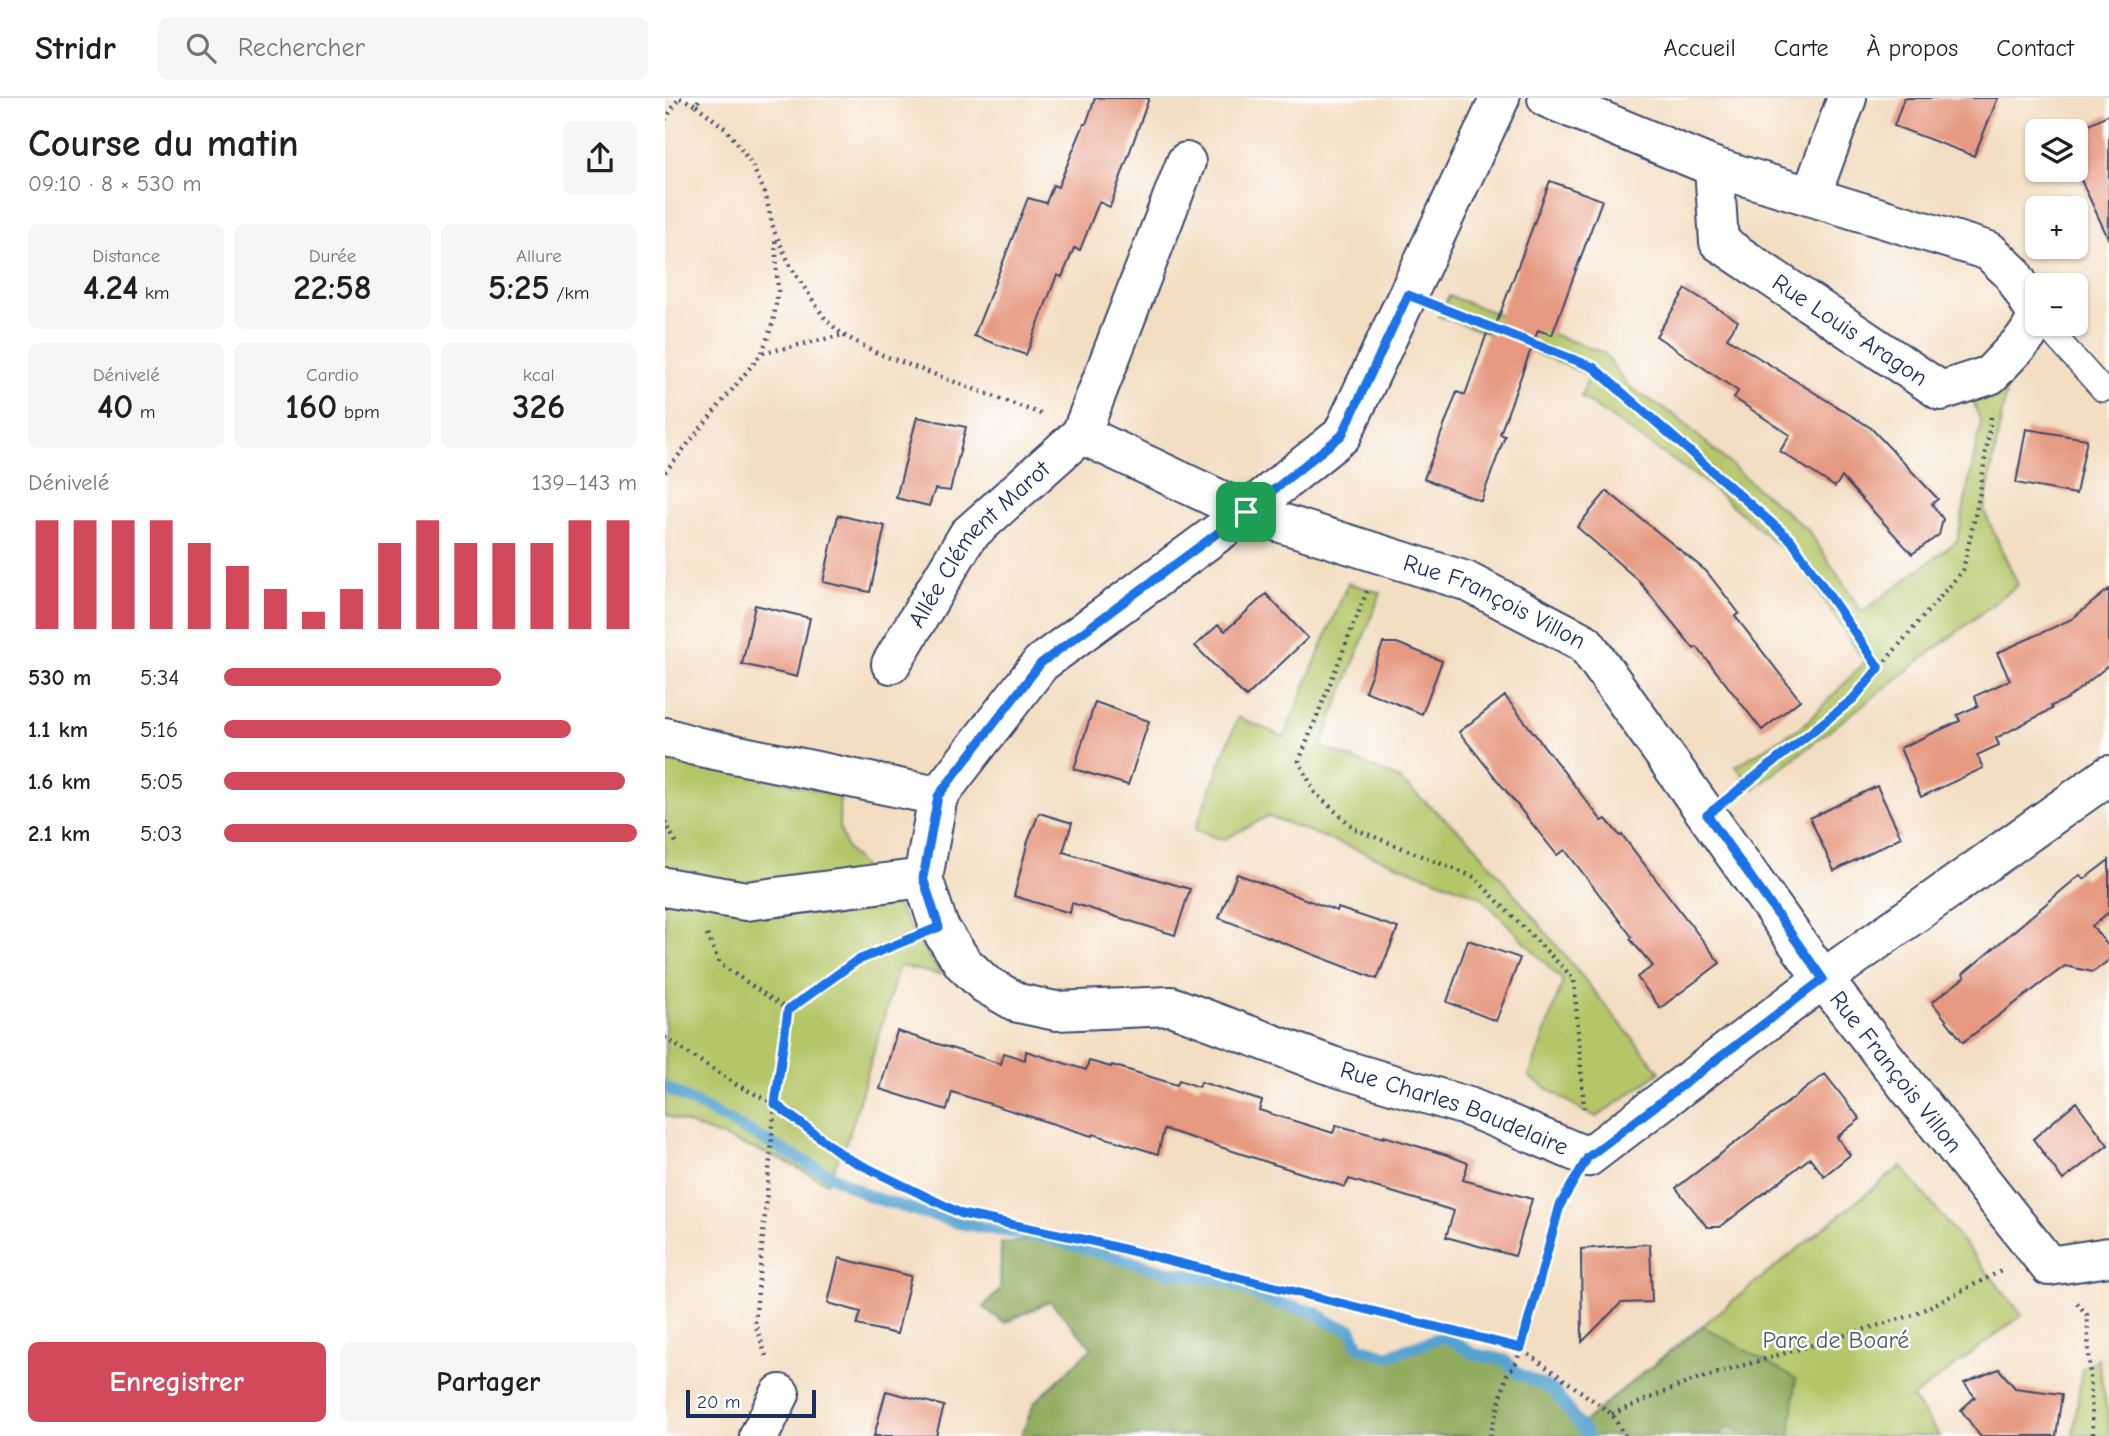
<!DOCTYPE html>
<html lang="fr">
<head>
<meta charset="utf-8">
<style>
  :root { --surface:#fff; --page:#f6f6f6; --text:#202124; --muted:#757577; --line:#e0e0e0; --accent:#d1495b }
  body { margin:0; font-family:"Comic Neue",sans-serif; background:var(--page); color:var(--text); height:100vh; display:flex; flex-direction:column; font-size:26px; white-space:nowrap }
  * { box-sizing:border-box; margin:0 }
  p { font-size:23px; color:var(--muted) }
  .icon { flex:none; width:38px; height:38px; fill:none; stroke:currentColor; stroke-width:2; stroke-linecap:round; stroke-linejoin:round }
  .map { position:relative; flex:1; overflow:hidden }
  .details { display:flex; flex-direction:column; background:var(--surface); width:665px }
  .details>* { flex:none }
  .tools { position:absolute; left:1360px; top:21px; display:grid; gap:14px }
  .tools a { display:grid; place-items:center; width:63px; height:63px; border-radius:10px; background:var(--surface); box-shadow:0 2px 5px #0004; font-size:35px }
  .scale { position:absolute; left:21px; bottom:18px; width:130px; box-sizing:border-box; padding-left:7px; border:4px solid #1b2f5e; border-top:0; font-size:19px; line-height:24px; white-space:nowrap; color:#1b2f5e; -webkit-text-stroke:5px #fff; paint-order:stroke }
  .pin { position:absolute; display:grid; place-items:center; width:60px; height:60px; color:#fff; margin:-30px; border-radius:14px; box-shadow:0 4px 10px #0006 }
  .round { display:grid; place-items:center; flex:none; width:74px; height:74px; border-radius:10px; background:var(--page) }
  .overview { display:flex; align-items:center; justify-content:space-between; height:119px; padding:0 28px }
  h1 { font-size:38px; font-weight:700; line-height:52px }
  .metrics { display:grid; grid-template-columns:repeat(3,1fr); gap:10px; height:119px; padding:7px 28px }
  .metrics div { display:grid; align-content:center; border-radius:10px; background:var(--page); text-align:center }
  .metrics b { font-size:35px; font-weight:700 }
  .metrics small { font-size:19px; font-weight:400 }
  .metrics p { font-size:19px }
  .chart { height:196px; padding:14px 28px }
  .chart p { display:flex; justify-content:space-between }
  .chart svg { width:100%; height:126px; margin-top:7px; stroke:var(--accent); stroke-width:6 }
  .cta { display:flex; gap:14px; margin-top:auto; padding:14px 28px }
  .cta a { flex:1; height:80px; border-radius:10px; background:var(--accent); color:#fff; font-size:28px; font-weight:700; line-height:80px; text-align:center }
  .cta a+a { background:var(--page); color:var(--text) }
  ul { padding:0 28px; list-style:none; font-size:23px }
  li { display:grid; grid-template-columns:112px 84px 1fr; align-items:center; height:52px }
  li i { height:18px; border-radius:9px; background:var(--accent) }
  header { display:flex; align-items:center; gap:42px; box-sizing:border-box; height:98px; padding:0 35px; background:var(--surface); border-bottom:2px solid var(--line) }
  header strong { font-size:33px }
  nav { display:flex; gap:38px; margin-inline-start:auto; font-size:24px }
  .search { width:490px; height:63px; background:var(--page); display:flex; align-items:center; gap:18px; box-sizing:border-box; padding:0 24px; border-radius:10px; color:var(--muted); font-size:26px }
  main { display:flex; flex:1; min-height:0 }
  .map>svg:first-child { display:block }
  .green { fill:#b5c669; stroke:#687a64; stroke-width:2 }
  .forest { fill:#90ab5d; stroke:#566d5e; stroke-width:2 }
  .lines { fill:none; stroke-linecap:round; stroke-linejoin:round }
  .stream { stroke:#56a2ce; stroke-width:12 }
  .building { fill:#e69980 }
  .lane-casing { stroke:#3b496d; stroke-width:26 }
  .street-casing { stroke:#3b496d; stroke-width:42 }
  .path { stroke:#3b496d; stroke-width:4.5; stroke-dasharray:2 5; stroke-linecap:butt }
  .lane { stroke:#fff; stroke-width:23 }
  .street { stroke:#fff; stroke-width:38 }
  .route-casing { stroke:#fff; stroke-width:14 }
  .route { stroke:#1a73e8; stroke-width:9 }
  .labels { text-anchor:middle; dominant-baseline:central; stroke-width:5; stroke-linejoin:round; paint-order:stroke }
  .street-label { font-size:24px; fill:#1b2f5e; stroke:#fff }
  .park-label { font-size:24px; fill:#495c61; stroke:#fff }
</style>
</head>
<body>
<header>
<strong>Stridr</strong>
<div class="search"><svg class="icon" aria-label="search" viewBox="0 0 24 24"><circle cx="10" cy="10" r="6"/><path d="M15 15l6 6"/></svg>Rechercher</div>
<nav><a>Accueil</a><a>Carte</a><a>À propos</a><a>Contact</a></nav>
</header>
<main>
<section class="details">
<div class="overview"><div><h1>Course du matin</h1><p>09:10 · 8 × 530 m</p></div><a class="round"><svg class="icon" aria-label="share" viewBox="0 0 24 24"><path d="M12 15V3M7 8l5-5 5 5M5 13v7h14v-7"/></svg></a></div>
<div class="metrics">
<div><p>Distance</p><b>4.24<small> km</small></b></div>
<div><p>Durée</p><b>22:58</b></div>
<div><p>Allure</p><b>5:25<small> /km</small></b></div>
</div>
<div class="metrics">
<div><p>Dénivelé</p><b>40<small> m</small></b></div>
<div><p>Cardio</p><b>160<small> bpm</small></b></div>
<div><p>kcal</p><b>326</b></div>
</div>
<div class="chart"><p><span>Dénivelé</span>139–143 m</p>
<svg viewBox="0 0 160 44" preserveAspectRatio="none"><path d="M5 44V6M15 44V6M25 44V6M35 44V6M45 44V14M55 44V22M65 44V30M75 44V38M85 44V30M95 44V14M105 44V6M115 44V14M125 44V14M135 44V14M145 44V6M155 44V6"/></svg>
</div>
<ul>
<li><b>530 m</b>5:34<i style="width:67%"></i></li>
<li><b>1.1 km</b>5:16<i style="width:84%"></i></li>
<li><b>1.6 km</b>5:05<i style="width:97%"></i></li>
<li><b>2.1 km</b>5:03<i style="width:100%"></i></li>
</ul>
<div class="cta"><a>Enregistrer</a><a>Partager</a></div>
</section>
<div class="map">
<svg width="1444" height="1338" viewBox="0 0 1444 1338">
  <rect width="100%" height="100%" fill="#fff"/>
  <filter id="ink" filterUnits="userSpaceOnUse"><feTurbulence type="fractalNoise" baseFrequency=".0143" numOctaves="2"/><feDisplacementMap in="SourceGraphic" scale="14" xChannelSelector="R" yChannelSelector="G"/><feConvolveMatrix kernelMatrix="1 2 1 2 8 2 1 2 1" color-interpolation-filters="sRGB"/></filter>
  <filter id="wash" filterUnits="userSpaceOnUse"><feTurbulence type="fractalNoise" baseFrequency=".00686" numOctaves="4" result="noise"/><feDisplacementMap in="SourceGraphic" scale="28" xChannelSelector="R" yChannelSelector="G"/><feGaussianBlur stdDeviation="1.57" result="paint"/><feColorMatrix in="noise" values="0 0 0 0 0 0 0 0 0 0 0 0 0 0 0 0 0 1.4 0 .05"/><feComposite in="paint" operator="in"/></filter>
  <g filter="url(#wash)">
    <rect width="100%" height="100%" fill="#f3dec2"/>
    <path class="green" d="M784,198L939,255L963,288L1012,319L1091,389L1143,432L1197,514L1292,443L1316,325L1309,305L1343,283L1319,413L1353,487L1089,691L1071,668L1139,627L1200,564L1136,467L1041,385L916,299L924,277L822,235L773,218Z
      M683,485L716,495L656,648L731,679L807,744L995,974L932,1019L920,1014L864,979L898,883L815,798L603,718L558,742L530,732L573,619L619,639Z
      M0,654L175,698L174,728L182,751L228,803L276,877L234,868L184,1037L162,1085L115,1061L0,1017Z
      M1236,1068L1357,1217L1247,1300L1275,1338H923L948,1299Z
      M1433,1261L1444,1324V1338H1408L1417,1271Z"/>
    <path class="forest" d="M386,1141L499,1173L565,1184L607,1204L650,1214L667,1226L686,1231L694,1249L723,1258L780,1238L808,1256L839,1262L854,1276L888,1292L915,1328L948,1299L1038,1228L1131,1281L1125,1338H1085L1064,1328L1052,1338H356L369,1305L427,1250L385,1203L339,1225L318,1209L335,1192L336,1145Z"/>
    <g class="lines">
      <path class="stream" d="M0,989L206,1099L293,1125L386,1141L499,1173L565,1184L607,1204L650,1214L667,1226L686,1231L694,1249L723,1258L780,1238L808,1256L839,1262L854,1276L888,1292L923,1338"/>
    </g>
    <g id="blocks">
      <path class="building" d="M430,0H484L445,109L434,104L415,152L409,150L397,179L392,177L361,257L309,238L363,100L381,105L388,87L393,89L419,26H421Z
        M1239,0H1333L1309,58L1229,28Z
        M1444,16V142L1410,69V33Z
        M885,83L937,102L887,237L873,232L835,336L840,338L816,403L759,381L792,294L800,297L822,235L827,237Z
        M1021,191L1073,223L1062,240L1206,330L1273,401L1267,406L1278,421L1274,437L1247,456L1177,379L1170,389L1115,353L1125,337L1069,300L1073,293L991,238Z
        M252,319L301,329L285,393L270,391L264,408L231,400Z
        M1361,331L1422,341L1411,396L1351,385Z
        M942,393L1041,473L1074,515L1070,518L1135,602L1097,632L1032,549L1029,551L973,482L912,429Z
        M173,417L220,428L205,494L158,484Z
        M1444,491V567L1402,601L1386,608L1387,611L1331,640L1334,647L1312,657L1318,670L1256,699L1235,650L1295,623L1292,617L1313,608L1310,598L1345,582L1332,555L1407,521Z
        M601,496L643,540L581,599L530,548L553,527L560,533Z
        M90,507L145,520L132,579L77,566Z
        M718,545H732L777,563L757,616L700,593Z
        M840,598L937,723L941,721L955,738L957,737L1055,865L995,910L972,879L988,868L965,841L967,839L900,752L892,757L794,634Z
        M430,604L484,623L463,687L409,671Z
        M1212,688L1236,739L1169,773L1145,720Z
        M374,715L407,725L398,754L525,791L510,837L407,805L405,815L349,798L363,743Z
        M1444,762V814L1427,828L1444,849V862L1428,874L1400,868L1298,944L1267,904L1300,879L1298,876L1415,777L1419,781Z
        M572,776L672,813L673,810L733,830L712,881L554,820Z
        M803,842L855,860L831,923L782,904Z
        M232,933L336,966L339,955L360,962L361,953L421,972L424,963L446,969L447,967L512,987L514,982L534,989L536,984L597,1003L594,1012L668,1035L671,1027L719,1040V1038L782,1057L803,1065L798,1082L867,1101L850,1158L781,1139L789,1113L684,1081L680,1089L499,1031L493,1056L428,1036L427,1038L287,994L282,1012L215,991Z
        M1160,976L1195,1021L1172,1039L1185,1057L1159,1078L1145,1060L1055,1129H1042L1011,1090Z
        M1411,1004L1443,1047L1398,1082L1368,1041Z
        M985,1146L987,1204L956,1205L917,1244L916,1151Z
        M174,1160L246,1178L232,1236L192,1227L196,1214L163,1205Z
        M1334,1271L1350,1290L1397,1296L1391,1338H1315L1296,1312L1310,1299L1299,1285Z
        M221,1293L279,1308L271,1338H209Z"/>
    </g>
  </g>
  <g filter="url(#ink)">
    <use href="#blocks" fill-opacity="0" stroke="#3b496d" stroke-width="2"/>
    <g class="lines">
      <g class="lane-casing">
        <path id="lane" d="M1379,226L1438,292"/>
      </g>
      <g class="street-casing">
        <g id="street">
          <path id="s1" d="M835,0L677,337L581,414L376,565L273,698L258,780L274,829L298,865L320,886L353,905L391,913L506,908L667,968L804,1009L923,1059L1158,881L1444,677"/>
          <path d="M882,0L1049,69L1324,153L1347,175L1372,217"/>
          <path id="s2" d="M1049,69L1054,144L1276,293L1325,277L1362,238L1372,221"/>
          <path d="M1146,98L1182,0"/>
          <path d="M416,336L521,64"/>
          <path id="s3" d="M226,566L303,437L416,336L581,414L801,483L920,545L1158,881L1384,1168L1444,1159"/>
          <path d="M0,639L30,648L273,698"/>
          <path d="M0,789L81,803L258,780"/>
          <path d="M94,1338L115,1296"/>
        </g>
      </g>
      <path class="path" d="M15,0L31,7L35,0
        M31,7L62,32L86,65L100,95L109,133L127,171L161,222L178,237L212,255L376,316
        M0,22L14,0
        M780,212L928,269L1126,442L1214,570
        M98,255L178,237
        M0,374L97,255L108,225L113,193L110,138
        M702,493L634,663L650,695L690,731L809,779L909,881L919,1010
        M1074,692L1188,601L1298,472L1315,395L1326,319
        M0,724L13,748
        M42,837L55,866L123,912L191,863L236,844
        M0,940L72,987L110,1006L182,1060L297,1116L422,1142L855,1250L947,1316L960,1338
        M1412,1205L1422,1217L1428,1338
        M101,1258L90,1225L110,1006L123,912
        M947,1316L1026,1283L1248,1217L1336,1173
        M825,1338L842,1277L852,1263L895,1107L903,1094"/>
      <use href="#lane" class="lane"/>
      <use href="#street" class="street"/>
    </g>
  </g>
  <g class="lines" filter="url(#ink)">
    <g class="route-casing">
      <path id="route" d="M743,197L928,269L1126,442L1214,570L1188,601L1042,717L1158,881L923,1059L895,1107L856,1250L422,1142L297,1116L182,1060L110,1006L123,912L191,863L274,829L258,780L273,698L376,565L581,414L677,337Z"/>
    </g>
    <use href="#route" class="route"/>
  </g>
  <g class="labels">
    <g class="street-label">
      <text stroke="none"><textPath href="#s2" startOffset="233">Rue Louis Aragon</textPath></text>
      <text stroke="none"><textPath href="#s3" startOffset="150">Allée Clément Marot</textPath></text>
      <text stroke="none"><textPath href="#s3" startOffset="749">Rue François Villon</textPath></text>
      <text stroke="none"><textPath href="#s3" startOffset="1379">Rue François Villon</textPath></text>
      <text stroke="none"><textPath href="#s1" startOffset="1620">Rue Charles Baudelaire</textPath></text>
    </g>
    <g class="park-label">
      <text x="1171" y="1242">Parc de Boaré</text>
    </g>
  </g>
</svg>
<div class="tools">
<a><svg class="icon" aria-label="layers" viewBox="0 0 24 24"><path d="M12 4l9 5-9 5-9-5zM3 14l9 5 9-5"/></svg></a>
<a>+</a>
<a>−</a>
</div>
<div class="scale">20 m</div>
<div class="pin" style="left:581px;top:414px;background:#1e9e55"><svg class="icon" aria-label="arrive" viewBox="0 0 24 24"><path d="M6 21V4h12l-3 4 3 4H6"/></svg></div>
</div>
</main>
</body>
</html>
